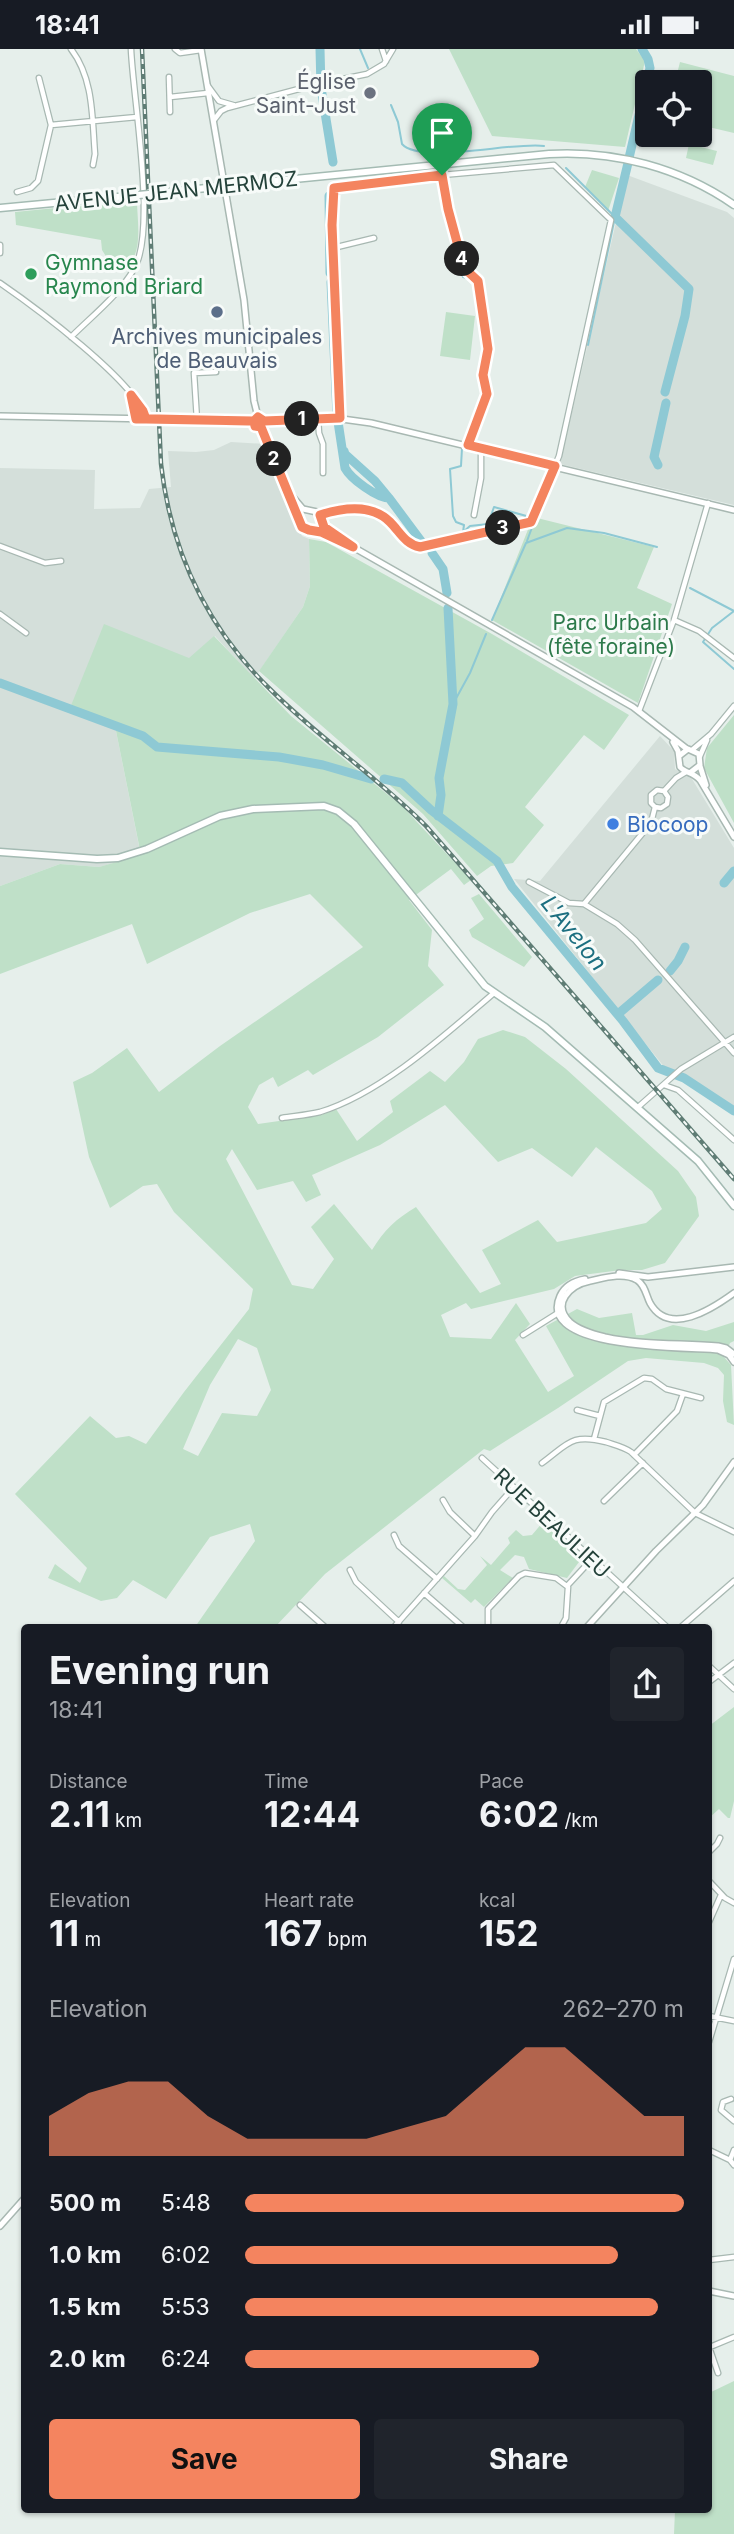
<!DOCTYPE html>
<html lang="en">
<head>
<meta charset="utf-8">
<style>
  :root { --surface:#171b24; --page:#20242c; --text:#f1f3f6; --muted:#9ea1a6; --accent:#f4845f }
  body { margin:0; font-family:Inter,sans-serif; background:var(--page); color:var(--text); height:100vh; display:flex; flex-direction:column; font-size:26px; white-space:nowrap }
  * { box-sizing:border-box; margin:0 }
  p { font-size:23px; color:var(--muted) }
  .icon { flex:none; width:38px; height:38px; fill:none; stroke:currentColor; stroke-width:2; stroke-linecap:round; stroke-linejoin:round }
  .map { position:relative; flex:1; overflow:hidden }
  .details { position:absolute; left:21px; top:1575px; width:691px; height:889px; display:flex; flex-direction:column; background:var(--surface); border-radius:7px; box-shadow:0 2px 5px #0004 }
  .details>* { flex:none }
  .controls { position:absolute; left:635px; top:21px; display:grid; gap:14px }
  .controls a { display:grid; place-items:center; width:77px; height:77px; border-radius:7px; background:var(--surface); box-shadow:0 2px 5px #0004; font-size:35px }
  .pin { position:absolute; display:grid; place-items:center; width:60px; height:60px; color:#fff; margin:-72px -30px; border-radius:50% 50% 50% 0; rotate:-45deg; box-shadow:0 0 7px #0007 }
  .pin .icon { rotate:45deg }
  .km { position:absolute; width:35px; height:35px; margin:-18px; border-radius:50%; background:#222; color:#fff; font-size:19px; line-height:35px; text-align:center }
  .round { display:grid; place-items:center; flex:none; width:74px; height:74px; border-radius:7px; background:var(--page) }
  .summary { display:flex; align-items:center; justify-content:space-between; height:119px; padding:0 28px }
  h1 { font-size:38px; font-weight:700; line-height:52px }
  .stats { display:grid; grid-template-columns:repeat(3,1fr); gap:10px; height:119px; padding:7px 28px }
  .stats div { display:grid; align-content:center }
  .stats b { font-size:35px; font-weight:700 }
  .stats small { font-size:19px; font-weight:400 }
  .stats p { font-size:19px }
  .chart { height:196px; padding:14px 28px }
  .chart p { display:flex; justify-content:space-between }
  .chart svg { width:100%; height:126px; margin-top:7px; fill:var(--accent); opacity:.7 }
  .button { display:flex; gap:14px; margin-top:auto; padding:14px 28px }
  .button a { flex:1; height:80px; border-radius:7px; background:var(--accent); color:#111; font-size:28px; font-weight:700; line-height:80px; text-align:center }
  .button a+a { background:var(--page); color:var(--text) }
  ul { padding:0 28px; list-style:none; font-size:23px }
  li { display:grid; grid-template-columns:112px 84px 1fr; align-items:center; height:52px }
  li i { height:18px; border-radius:9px; background:var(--accent) }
  .status { display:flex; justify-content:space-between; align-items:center; height:49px; padding:0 35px; background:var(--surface); direction:ltr }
  .status svg { height:19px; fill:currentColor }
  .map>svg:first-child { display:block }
  .built { fill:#d4dfda }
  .green { fill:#bfe0c8; fill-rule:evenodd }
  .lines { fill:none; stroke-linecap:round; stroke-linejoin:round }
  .stream { stroke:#8ec9d4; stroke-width:2 }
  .river { stroke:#8ec9d4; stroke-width:9 }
  .minor-casing { stroke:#a8b8b2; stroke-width:7 }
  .tertiary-casing { stroke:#a8b8b2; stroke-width:8 }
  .secondary-casing { stroke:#a4bbb3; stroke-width:9 }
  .minor { stroke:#fff; stroke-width:4.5 }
  .tertiary { stroke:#fff; stroke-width:5 }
  .secondary { stroke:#fff; stroke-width:6 }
  .rail-casing { stroke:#5f7d75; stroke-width:4.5 }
  .rail { stroke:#f7fbf9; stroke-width:2; stroke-dasharray:5; stroke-linecap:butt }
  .secondary-bridge-casing { stroke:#a4bbb3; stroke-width:9; stroke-linecap:butt }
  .secondary-bridge { stroke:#fff; stroke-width:6 }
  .route-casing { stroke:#fff; stroke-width:14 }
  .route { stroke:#f4845f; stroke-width:9 }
  .worship-dot { fill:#6b7280; stroke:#f7fbf9; stroke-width:2.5 }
  .leisure-dot { fill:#2e9e5b; stroke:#f7fbf9; stroke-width:2.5 }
  .service-dot { fill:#5c6f8a; stroke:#f7fbf9; stroke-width:2.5 }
  .shop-dot { fill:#3f7fe0; stroke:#f7fbf9; stroke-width:2.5 }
  .labels { text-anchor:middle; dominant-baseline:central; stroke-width:6; stroke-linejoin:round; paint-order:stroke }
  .worship-label { font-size:21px; fill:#5b616d; stroke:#f7fbf9; text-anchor:end }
  .street-label { font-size:21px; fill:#24423a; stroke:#f7fbf9 }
  .leisure-label { font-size:21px; fill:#27864d; stroke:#f7fbf9; text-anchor:start }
  .service-label { font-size:21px; fill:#4e5e75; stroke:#f7fbf9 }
  .park-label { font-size:21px; fill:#2d7a4b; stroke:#f7fbf9 }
  .shop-label { font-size:21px; fill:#366cbe; stroke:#f7fbf9; text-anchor:start }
  .water-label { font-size:23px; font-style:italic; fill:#1c6f80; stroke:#f7fbf9 }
</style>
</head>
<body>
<div class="status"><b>18:41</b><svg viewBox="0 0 49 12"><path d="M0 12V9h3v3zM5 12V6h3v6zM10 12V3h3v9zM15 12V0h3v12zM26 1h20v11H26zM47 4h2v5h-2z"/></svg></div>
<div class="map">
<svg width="734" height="2485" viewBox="0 0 734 2485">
  <rect width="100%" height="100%" fill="#e6efeb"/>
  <path class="built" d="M627,126L727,163L734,169V456L560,415Z
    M231,393L265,395L302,487L309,490L310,537L303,558L254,630L215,587L115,677L141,807L99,818L60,815L0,837V419L95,421L94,460L140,459L149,440L171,438L168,402L196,403L214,401Z
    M660,687L674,702L675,720L692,730L734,799V1062L695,1034L665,1019L514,830L540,832Z"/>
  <path class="green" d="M449,0H636L645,12L625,98L492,87Z
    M680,13L734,27V84L700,76V33H675Z
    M689,95L717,102L713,116L686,109Z
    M592,121L619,129L608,162L585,138Z
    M137,151C137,171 144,205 126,218L125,215L112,217L102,201L101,191L16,176L15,163Z
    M446,263L475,267L470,311L440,307Z
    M533,468L654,498L637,539L672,555L638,654L492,571Z
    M309,490L326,493L492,585L629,666L604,701L584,686L525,758L544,776L513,814L491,817L477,827L423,765L259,622L303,558L310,537Z
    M104,575L189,609L214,587L291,667L403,758L471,831L464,836L451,820L409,851L432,881L428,917L444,936L378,988L313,1026L308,1021L278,1038L273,1028L259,1036L248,1058L258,1075L321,1066L336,1060L357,1092L393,1063L390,1052L430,1022L445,1033L464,1013L478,990L503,981L525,988L566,1020L678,1122L696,1148L699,1167L665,1214L642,1221H621L575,1227L554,1240L471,1260L466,1254L441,1266L450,1288L491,1290L516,1254L530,1275L515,1291L548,1343L574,1327L546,1277L577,1260L599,1269L632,1264L636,1286H643L673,1276L706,1282L734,1273V1292L730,1294L724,1308L731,1316L734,1376L727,1373L723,1352L724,1326L718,1319L704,1314L646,1309L628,1312L558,1359L490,1402L484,1400L325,1525L275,1578H195L255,1492L250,1475L210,1488L166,1550L133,1531L117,1549L101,1552L48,1529L55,1515L80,1534L87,1519L15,1445L90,1367L116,1389L129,1387L146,1395L184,1343L249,1260L253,1240L174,1163L157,1135L143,1137L110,1159L89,1108L73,1033L92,1024L127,999L159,1043L220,997L363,898L310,845L250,864L147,915L132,875L0,925V837L60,815L99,818L141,806L115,677L70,659ZM445,1056L498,1113L532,1099L572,1128L596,1098L652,1142L662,1160L646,1174L557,1193L538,1171L482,1201L501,1235L480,1244L416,1158C396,1170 384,1181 372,1201L334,1155L311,1178L334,1210L313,1240L292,1236L226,1110L232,1100L257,1141L293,1132L306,1153L321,1146L312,1126L380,1096ZM238,1290L257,1299L271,1341L257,1367L222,1364L198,1407L183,1400L210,1336Z
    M734,666V774L704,719L707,699Z
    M479,845L532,908L524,918L472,888L469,881L484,870L471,849Z
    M543,1473L582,1509L567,1529L529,1520L524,1508L515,1506L500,1521L513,1529L484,1558L475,1550L471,1554L442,1529L444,1527L458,1540L465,1541L487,1516L480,1507L491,1516L510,1494L508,1489L516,1481L523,1487L532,1486Z
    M734,1658V1752L730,1769H728L719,1760L709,1769V1677Z
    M734,2332V2485H674L675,2461L709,2460V2344Z"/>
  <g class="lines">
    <path class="stream" d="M360,0L368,19
      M391,56L398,73L402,95C420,116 516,92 544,97
      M566,119L615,168L588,296
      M439,131L442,150L463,228L476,232L485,294
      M464,394L484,346L480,327L483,310
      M462,399L461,417L450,420L453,467L456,473L464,476L463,483L470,477L488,475L494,458L530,468
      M527,492L534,473
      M690,539L734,562L712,579L703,593L734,620
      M492,571L526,494L567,479L604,484L657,498
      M453,655L470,624L486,585"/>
    <path class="river" d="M320,0L321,39L333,113
      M629,109L650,19L648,10L642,0
      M628,114L615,168L689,240L685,267L665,343
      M329,147L330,224
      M331,233L337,366L345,419C351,430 377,449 389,449L421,492
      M344,402L345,405L375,432L389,449
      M658,416L654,408L666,354
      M432,504L443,520L447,544
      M0,634L143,687L157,698L279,708L323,716L371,730
      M384,730L402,734L431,761L497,812L512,838L623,972L658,1019L684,1029L734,1062
      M438,767L441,746L439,729L453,655L448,559
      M724,834L734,822
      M670,922L678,912L685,898
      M618,965L658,931"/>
    <g class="minor-casing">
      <path id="minor" d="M71,0C94,30 92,69 95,105L93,116
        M175,0L180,4L201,1
        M382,0L386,12
        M169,28L170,63
        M208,37L219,52L233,56
        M170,48L208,44
        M214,71L221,62L227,59L314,36L367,25L384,15L393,0
        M51,76L137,68
        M442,126L448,160L464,219L479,232L487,297L483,326L487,345L468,396
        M17,143L31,139L38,132L51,76L39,29
        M0,196V204
        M333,199L374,189
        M0,234C32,256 138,334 146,370
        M71,288C92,267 119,246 134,220C157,181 133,50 131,0
        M132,350L136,370
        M318,369L319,384L323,395V424
        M197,371L194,324L216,323
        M320,466C342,459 371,454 390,473C400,483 405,495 420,498L531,473L559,407L611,171L554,116L442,126L333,139L332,176L340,369
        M474,466L481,429V399
        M0,497L45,514L61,512
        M0,565L26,584
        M674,571L699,582L734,609
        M639,662L674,571L708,454
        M692,701L711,685L734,657
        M700,707L707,691
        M664,742L676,729L686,723
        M655,758L651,754V746L657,741L664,742
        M655,758L661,759L667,755L668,748L664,742
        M529,833L569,854L584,855L651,774L655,758
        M584,855L617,875L635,891L734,1004
        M664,1036L678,1041L734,1091
        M637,1059L681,1020L734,988
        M282,1069C295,1067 308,1066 320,1063C382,1044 446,985 494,944
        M523,1286L558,1264
        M577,1361L600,1367
        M594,1390L604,1353L644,1329L652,1330L666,1340L701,1349
        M634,1406L677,1362L683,1345
        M482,1409L667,1578
        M542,1414C568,1395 571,1384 606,1393C615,1396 624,1398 631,1403L695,1464L734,1483
        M443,1451L450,1463L475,1487
        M604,1452L643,1414
        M394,1486L399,1497L437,1530
        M350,1521L356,1533L399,1573
        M567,1537L592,1510
        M424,1544L463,1578
        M300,1556L325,1578
        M394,1578L475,1487L492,1463L514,1438
        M488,1578V1560L519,1527L525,1524L556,1529L568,1538L566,1569L561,1578
        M681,1578L734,1532
        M709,1617L734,1640
        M709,1633L734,1614
        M709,1803L717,1795L720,1789
        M709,1832L725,1849L734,1854
        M709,1873L721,1846
        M709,1967L734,1972
        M709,1993L734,1910
        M731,2050L723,2053L721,2061L734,2072
        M709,2101L730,2111L734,2116
        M730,2111L734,2101
        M709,2211L734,2208
        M709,2298L718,2324
        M710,2298L734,2288"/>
    </g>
    <g class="tertiary-casing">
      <path id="tertiary" d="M201,0L244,251L254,352L258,368
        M0,367L254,372L258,368
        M258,368L264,372L335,369L371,374L734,461
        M262,378L281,430L304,479L321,483L353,498L633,658L687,700
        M292,447L303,460L317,463L323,477L337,487
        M673,693L678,702L680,718C685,724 693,723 700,731L734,788
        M679,707L688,700L699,705L700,716L691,723
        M700,717L706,736
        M619,1224L648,1228L734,1218
        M585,1230C574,1232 565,1236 560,1247C535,1302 690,1298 718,1301L729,1306L734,1313
        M734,1244C712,1260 669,1288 650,1254C646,1246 645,1236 637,1231C623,1223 604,1229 590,1232C570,1236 551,1255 570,1273C579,1281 593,1285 605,1288C641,1296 681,1294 718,1297L726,1299L734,1305
        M587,1578L656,1502L703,1456L734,1413
        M0,2177L24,2150
        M709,2242L734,2247"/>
    </g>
    <g class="secondary-casing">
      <path id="secondary" d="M234,136L549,105C614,101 681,119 734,156
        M159,144L216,138
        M0,159L128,147
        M0,803L97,810L118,809L147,800L220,767L253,760L324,757L338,762L354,775L485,937L545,978L698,1112L734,1157"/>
    </g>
    <use href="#minor" class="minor"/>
    <use href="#tertiary" class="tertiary"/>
    <use href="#secondary" class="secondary"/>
    <g class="rail-casing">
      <path id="rail" d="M142,0L161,415C171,504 209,582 274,644C322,691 378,729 426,777L734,1130"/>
    </g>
    <use href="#rail" class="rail"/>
    <g class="secondary-bridge-casing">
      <path id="secondary-bridge" d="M216,138L234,136
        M128,147L159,144"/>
    </g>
    <use href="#secondary-bridge" class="secondary-bridge"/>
  </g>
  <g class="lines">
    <g class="route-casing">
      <path id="route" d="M442,126L334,139L332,176L340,369L264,372L258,368L254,372H248L158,370H146L143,362L131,346L136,370H146L254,372L255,377L261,378L302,478L309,481L321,483L353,498L324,478L320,466C342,459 371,454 390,473C400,483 405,495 420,498L531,473L555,417L468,396L487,345L483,326L488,300L478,232L464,219L448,160L442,126"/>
    </g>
    <use href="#route" class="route"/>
  </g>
  <circle class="worship-dot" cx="370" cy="44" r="7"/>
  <circle class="leisure-dot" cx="31" cy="225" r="7"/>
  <circle class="service-dot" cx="217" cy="263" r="7"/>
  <circle class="shop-dot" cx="613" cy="775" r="7"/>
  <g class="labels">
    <g class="worship-label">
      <text x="356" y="32">Église<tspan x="356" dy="24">Saint-Just</tspan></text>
    </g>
    <g class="street-label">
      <text transform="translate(176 142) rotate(-6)">AVENUE JEAN MERMOZ</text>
      <text transform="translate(552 1474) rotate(43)">RUE BEAULIEU</text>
    </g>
    <g class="leisure-label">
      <text x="45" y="213">Gymnase<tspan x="45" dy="24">Raymond Briard</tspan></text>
    </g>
    <g class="service-label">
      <text x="217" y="287">Archives municipales<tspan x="217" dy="24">de Beauvais</tspan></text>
    </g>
    <g class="park-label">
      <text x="611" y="573">Parc Urbain<tspan x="611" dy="24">(fête foraine)</tspan></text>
    </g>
    <g class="shop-label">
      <text x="627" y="775">Biocoop</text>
    </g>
    <g class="water-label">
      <text transform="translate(574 884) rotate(51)">L'Avelon</text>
    </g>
  </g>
</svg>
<div class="controls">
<a><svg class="icon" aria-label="locate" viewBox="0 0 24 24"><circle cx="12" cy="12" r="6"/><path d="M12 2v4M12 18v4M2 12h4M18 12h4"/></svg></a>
</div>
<div class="pin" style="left:442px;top:126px;background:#1e9e55"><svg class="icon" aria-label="arrive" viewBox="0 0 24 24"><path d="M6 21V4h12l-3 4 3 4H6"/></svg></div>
<b class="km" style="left:302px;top:370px">1</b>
<b class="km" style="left:274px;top:410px">2</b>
<b class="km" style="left:503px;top:479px">3</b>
<b class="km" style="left:462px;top:210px">4</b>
<section class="details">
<div class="summary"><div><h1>Evening run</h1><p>18:41</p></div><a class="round"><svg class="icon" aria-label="share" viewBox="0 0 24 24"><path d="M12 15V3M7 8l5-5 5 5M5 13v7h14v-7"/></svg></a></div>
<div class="stats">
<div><p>Distance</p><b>2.11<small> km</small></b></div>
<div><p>Time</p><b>12:44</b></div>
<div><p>Pace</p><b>6:02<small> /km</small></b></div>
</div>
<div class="stats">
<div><p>Elevation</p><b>11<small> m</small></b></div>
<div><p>Heart rate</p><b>167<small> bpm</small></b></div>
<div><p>kcal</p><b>152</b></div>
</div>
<div class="chart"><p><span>Elevation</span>262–270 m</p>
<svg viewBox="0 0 160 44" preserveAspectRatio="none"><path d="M0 44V30L10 22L20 18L30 18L40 30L50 38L60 38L70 38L80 38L90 34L100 30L110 18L120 6L130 6L140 18L150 30L160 30V44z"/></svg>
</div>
<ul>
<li><b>500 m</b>5:48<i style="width:100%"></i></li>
<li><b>1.0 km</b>6:02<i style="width:85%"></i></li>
<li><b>1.5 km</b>5:53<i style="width:94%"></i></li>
<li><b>2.0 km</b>6:24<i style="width:67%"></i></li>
</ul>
<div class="button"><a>Save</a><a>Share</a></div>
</section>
</div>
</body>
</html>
